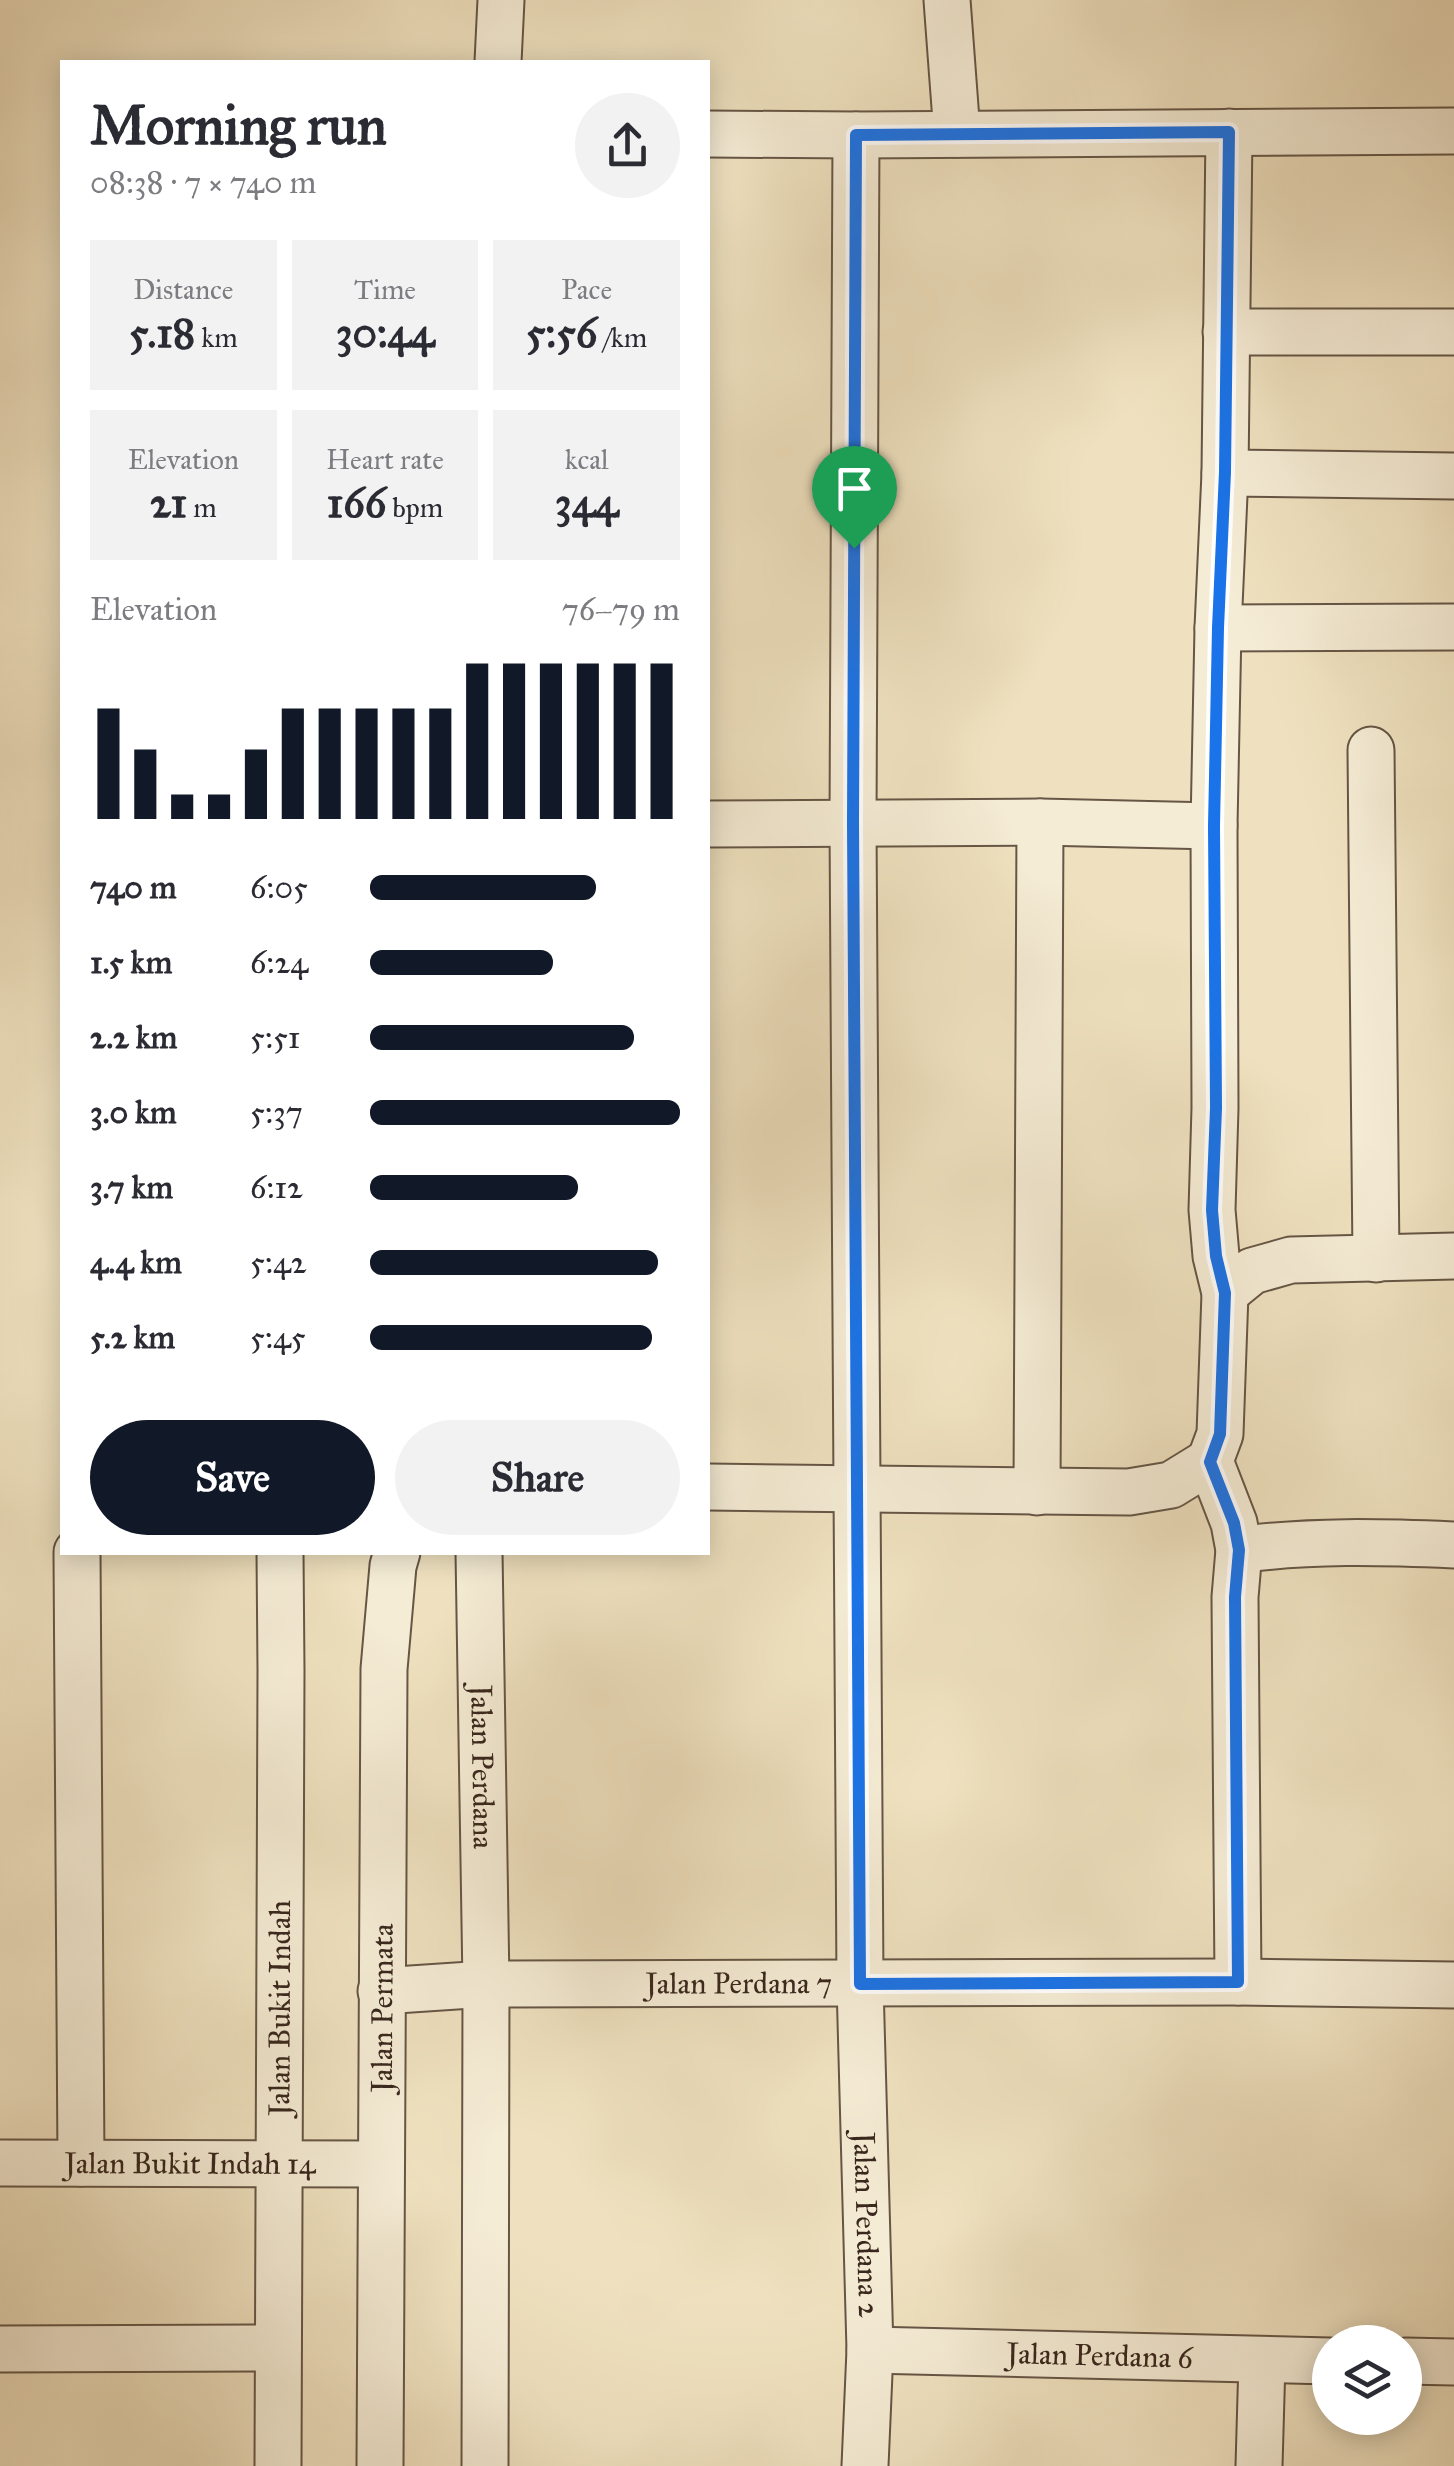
<!DOCTYPE html>
<html lang="en">
<head>
<meta charset="utf-8">
<style>
  :root { --surface:#fff; --page:#f2f2f3; --text:#2b2b33; --muted:#7c7c81; --accent:#111827 }
  body { margin:0; font-family:"IM FELL Great Primer",serif; background:var(--page); color:var(--text); height:100vh; display:flex; flex-direction:column; font-size:38px; white-space:nowrap }
  * { box-sizing:border-box; margin:0 }
  p { font-size:32px; color:var(--muted) }
  .icon { flex:none; width:55px; height:55px; fill:none; stroke:currentColor; stroke-width:2; stroke-linecap:round; stroke-linejoin:round }
  .map { position:relative; flex:1; overflow:hidden }
  .sheet { position:absolute; left:60px; top:60px; width:650px; height:1495px; display:flex; flex-direction:column; background:var(--surface); border-radius:0px; box-shadow:0 5px 25px #0003 }
  .sheet>* { flex:none }
  .controls { position:absolute; left:1312px; top:2325px; display:grid; gap:20px }
  .controls a { display:grid; place-items:center; width:110px; height:110px; border-radius:50%; background:var(--surface); box-shadow:0 5px 25px #0003; font-size:50px }
  .pin { position:absolute; display:grid; place-items:center; width:85px; height:85px; color:#fff; margin:-102px -42px; border-radius:50% 50% 50% 0; rotate:-45deg; box-shadow:0 0 10px #0007 }
  .pin .icon { rotate:45deg }
  .round { display:grid; place-items:center; flex:none; width:105px; height:105px; border-radius:52px; background:var(--page) }
  .head { display:flex; align-items:center; justify-content:space-between; height:170px; padding:0 30px }
  h1 { font-size:55px; font-weight:700; line-height:75px }
  .figures { display:grid; grid-template-columns:repeat(3,1fr); gap:15px; height:170px; padding:10px 30px }
  .figures div { display:grid; align-content:center; border-radius:0px; background:var(--page); text-align:center }
  .figures b { font-size:42px; font-weight:700 }
  .figures small { font-size:28px; font-weight:400 }
  .figures p { font-size:28px }
  .chart { height:280px; padding:20px 30px }
  .chart p { display:flex; justify-content:space-between }
  .chart svg { width:100%; height:180px; margin-top:10px; stroke:var(--accent); stroke-width:6 }
  .button { display:flex; gap:20px; margin-top:auto; padding:20px 30px }
  .button a { flex:1; height:115px; border-radius:60px; background:var(--accent); color:#fff; font-size:40px; font-weight:700; line-height:115px; text-align:center }
  .button a+a { background:var(--page); color:var(--text) }
  ul { padding:0 30px; list-style:none; font-size:32px }
  li { display:grid; grid-template-columns:160px 120px 1fr; align-items:center; height:75px }
  li i { height:25px; border-radius:12px; background:var(--accent) }
  .map>svg:first-child { display:block }
  .lines { fill:none; stroke-linecap:round; stroke-linejoin:round }
  .minor-casing { stroke:#665646; stroke-width:49 }
  .minor { stroke:#f5ecd5; stroke-width:45 }
  .route-casing { stroke:#fff; stroke-width:20 }
  .route { stroke:#1a73e8; stroke-width:12 }
  .labels { text-anchor:middle; dominant-baseline:central; stroke-width:9; stroke-linejoin:round; paint-order:stroke }
  .street-label { font-size:30px; fill:#39271d; stroke:#f5ecd5 }
</style>
</head>
<body>
<div class="map">
<svg width="1454" height="2466" viewBox="0 0 1454 2466">
  <rect width="100%" height="100%" fill="#efe1bf"/>
  <filter id="stains"><feTurbulence type="fractalNoise" baseFrequency=".002" numOctaves="4"/><feColorMatrix values="0 0 0 0 .2 0 0 0 0 .09 0 0 0 0 .02 0 0 0 .5 -.17"/></filter>
  <radialGradient id="worn" r=".72"><stop offset=".6" stop-color="#630" stop-opacity="0"/><stop offset="1" stop-color="#630" stop-opacity=".3"/></radialGradient>
  <g class="lines">
    <g class="minor-casing">
      <g id="minor">
        <path d="M947,0L957,134"/>
        <path d="M498,62L501,0"/>
        <path d="M708,134L856,135L1454,131"/>
        <path id="s1" d="M856,135L853,823L860,1984L870,2350L865,2466"/>
        <path d="M1226,332H1454"/>
        <path d="M1225,473L1454,476"/>
        <path d="M1218,628L1454,627"/>
        <path d="M1371,750L1376,1259"/>
        <path d="M708,824L1040,822L1214,826"/>
        <path d="M1225,1293L1252,1271L1291,1260L1454,1256"/>
        <path d="M1210,1461L1220,1434L1225,1293L1216,1256L1212,1210L1215,1108L1214,826L1218,628L1225,473L1229,132"/>
        <path d="M1210,1461L1234,1523L1239,1550L1235,1597L1238,1982"/>
        <path d="M708,1487L1129,1492L1171,1485L1210,1461"/>
        <path d="M1037,1492L1040,822"/>
        <path d="M1239,1550C1310,1540 1382,1542 1454,1545"/>
        <path d="M77,1552L81,2163"/>
        <path id="s2" d="M479,1552L486,1984L485,2466"/>
        <path id="s3" d="M381,1991L486,1984L1238,1982L1454,1985"/>
        <path id="s4" d="M0,2163L381,2164"/>
        <path d="M0,2349L278,2348"/>
        <path id="s5" d="M870,2350L1330,2361"/>
        <path d="M1405,2361L1454,2362"/>
        <path id="s6" d="M278,2466L281,1671L280,1552"/>
        <path id="s7" d="M380,2466L384,1669L393,1566L397,1552"/>
        <path d="M1259,2466L1262,2361"/>
      </g>
    </g>
    <use href="#minor" class="minor"/>
  </g>
  <g class="lines">
    <g class="route-casing">
      <path id="route" d="M1229,132L1225,472L1218,628L1214,826L1216,1108L1212,1210L1216,1256L1225,1293L1220,1434L1210,1462L1234,1523L1239,1550L1235,1597L1238,1982L860,1984L853,823L856,135Z"/>
    </g>
    <use href="#route" class="route"/>
  </g>
  <g class="labels">
    <g class="street-label">
      <text stroke="none"><textPath href="#s2" startOffset="215">Jalan Perdana</textPath></text>
      <text stroke="none"><textPath href="#s3" startOffset="358">Jalan Perdana 7</textPath></text>
      <text stroke="none"><textPath href="#s6" startOffset="458">Jalan Bukit Indah</textPath></text>
      <text stroke="none"><textPath href="#s7" startOffset="458">Jalan Permata</textPath></text>
      <text stroke="none"><textPath href="#s4" startOffset="190">Jalan Bukit Indah 14</textPath></text>
      <text stroke="none"><textPath href="#s1" startOffset="2090">Jalan Perdana 2</textPath></text>
      <text stroke="none"><textPath href="#s5" startOffset="230">Jalan Perdana 6</textPath></text>
    </g>
  </g>
  <rect width="100%" height="100%" filter="url(#stains)"/>
  <rect width="100%" height="100%" fill="url(#worn)"/>
</svg>
<div class="controls">
<a><svg class="icon" aria-label="layers" viewBox="0 0 24 24"><path d="M12 4l9 5-9 5-9-5zM3 14l9 5 9-5"/></svg></a>
</div>
<div class="pin" style="left:854px;top:548px;background:#1e9e55"><svg class="icon" aria-label="arrive" viewBox="0 0 24 24"><path d="M6 21V4h12l-3 4 3 4H6"/></svg></div>
<section class="sheet">
<div class="head"><div><h1>Morning run</h1><p>08:38 · 7 × 740 m</p></div><a class="round"><svg class="icon" aria-label="share" viewBox="0 0 24 24"><path d="M12 15V3M7 8l5-5 5 5M5 13v7h14v-7"/></svg></a></div>
<div class="figures">
<div><p>Distance</p><b>5.18<small> km</small></b></div>
<div><p>Time</p><b>30:44</b></div>
<div><p>Pace</p><b>5:56<small> /km</small></b></div>
</div>
<div class="figures">
<div><p>Elevation</p><b>21<small> m</small></b></div>
<div><p>Heart rate</p><b>166<small> bpm</small></b></div>
<div><p>kcal</p><b>344</b></div>
</div>
<div class="chart"><p><span>Elevation</span>76–79 m</p>
<svg viewBox="0 0 160 44" preserveAspectRatio="none"><path d="M5 44V17M15 44V27M25 44V38M35 44V38M45 44V27M55 44V17M65 44V17M75 44V17M85 44V17M95 44V17M105 44V6M115 44V6M125 44V6M135 44V6M145 44V6M155 44V6"/></svg>
</div>
<ul>
<li><b>740 m</b>6:05<i style="width:73%"></i></li>
<li><b>1.5 km</b>6:24<i style="width:59%"></i></li>
<li><b>2.2 km</b>5:51<i style="width:85%"></i></li>
<li><b>3.0 km</b>5:37<i style="width:100%"></i></li>
<li><b>3.7 km</b>6:12<i style="width:67%"></i></li>
<li><b>4.4 km</b>5:42<i style="width:93%"></i></li>
<li><b>5.2 km</b>5:45<i style="width:91%"></i></li>
</ul>
<div class="button"><a>Save</a><a>Share</a></div>
</section>
</div>
</body>
</html>
